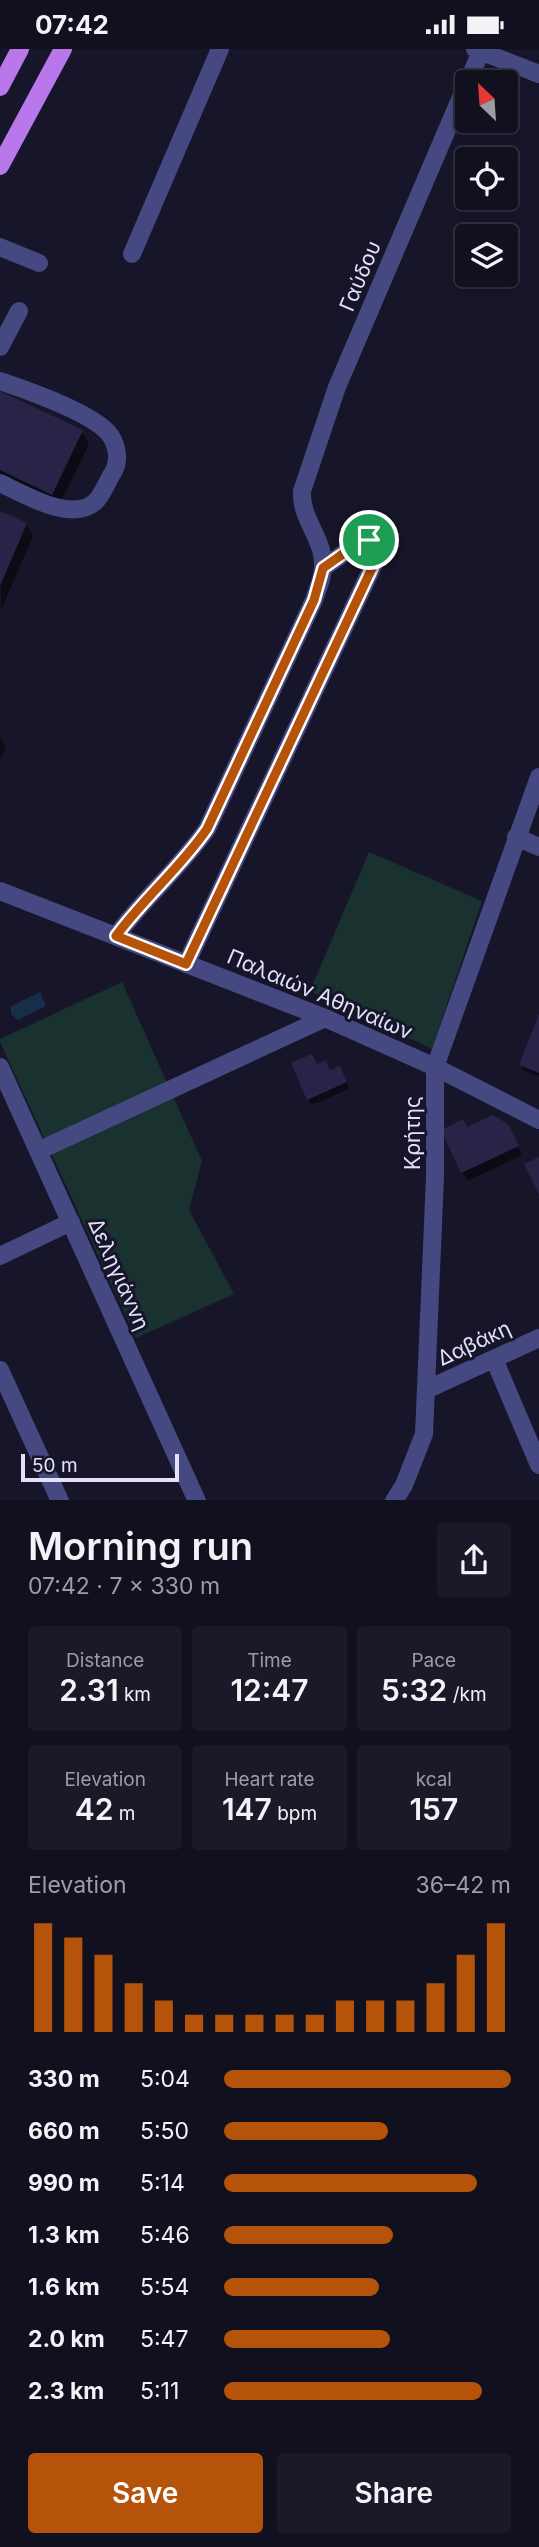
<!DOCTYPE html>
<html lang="en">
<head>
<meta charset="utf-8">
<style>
  :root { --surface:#11101f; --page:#1a1928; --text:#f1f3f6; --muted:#9c9da4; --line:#30303d; --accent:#b45309 }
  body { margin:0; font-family:Inter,sans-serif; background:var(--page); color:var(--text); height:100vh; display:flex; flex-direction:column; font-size:26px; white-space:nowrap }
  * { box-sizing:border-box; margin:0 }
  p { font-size:23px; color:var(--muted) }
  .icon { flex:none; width:38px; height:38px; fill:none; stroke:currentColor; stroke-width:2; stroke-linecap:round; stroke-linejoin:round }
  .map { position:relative; height:1451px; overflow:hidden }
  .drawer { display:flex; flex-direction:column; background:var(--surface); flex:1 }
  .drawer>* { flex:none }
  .needle { width:46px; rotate:335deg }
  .fabs { position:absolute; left:455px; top:21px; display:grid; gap:14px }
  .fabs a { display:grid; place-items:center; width:63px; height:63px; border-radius:7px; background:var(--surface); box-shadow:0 4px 10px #0003,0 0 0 2px var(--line); font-size:35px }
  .scale { position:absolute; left:21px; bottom:18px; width:158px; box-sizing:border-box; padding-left:7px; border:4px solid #e3e1fb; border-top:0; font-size:19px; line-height:24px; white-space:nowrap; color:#e3e1fb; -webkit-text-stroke:5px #171529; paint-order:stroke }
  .pin { position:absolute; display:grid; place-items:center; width:60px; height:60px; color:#fff; margin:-30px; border:4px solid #fff; border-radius:50%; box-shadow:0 2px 7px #0007 }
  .round { display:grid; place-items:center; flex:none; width:74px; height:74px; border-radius:7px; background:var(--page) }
  .summary { display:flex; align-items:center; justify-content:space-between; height:119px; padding:0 28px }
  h1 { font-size:38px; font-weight:600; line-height:52px }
  .metrics { display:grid; grid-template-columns:repeat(3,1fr); gap:10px; height:119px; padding:7px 28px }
  .metrics div { display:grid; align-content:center; border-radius:7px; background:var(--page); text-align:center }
  .metrics b { font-size:30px; font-weight:600 }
  .metrics small { font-size:19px; font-weight:400 }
  .metrics p { font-size:19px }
  .chart { height:196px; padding:14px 28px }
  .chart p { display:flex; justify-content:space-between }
  .chart svg { width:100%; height:126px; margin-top:7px; stroke:var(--accent); stroke-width:6 }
  .button { display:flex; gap:14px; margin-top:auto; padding:14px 28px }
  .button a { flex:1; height:80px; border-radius:7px; background:var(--accent); color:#fff; font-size:28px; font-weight:600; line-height:80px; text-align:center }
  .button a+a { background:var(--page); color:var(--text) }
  ul { padding:0 28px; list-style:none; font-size:23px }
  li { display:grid; grid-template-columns:112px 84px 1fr; align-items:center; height:52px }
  li i { height:18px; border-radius:9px; background:var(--accent) }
  .status { display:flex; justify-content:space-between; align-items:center; height:49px; padding:0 35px; background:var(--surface); direction:ltr }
  .status svg { height:19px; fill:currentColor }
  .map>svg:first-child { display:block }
  .green { fill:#193230 }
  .water { fill:#172e4b }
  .shadow { fill:#0007 }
  .building { fill:#292347 }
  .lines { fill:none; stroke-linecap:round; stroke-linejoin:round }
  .minor { stroke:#464881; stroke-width:18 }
  .major { stroke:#b977ec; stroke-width:18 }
  .route-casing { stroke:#fff; stroke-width:14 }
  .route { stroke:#b45309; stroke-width:9 }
  .labels { text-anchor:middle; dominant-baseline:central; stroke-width:6; stroke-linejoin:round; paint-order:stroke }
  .street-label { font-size:21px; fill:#e3e1fb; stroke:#171529 }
</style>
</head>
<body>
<div class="status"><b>07:42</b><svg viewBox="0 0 49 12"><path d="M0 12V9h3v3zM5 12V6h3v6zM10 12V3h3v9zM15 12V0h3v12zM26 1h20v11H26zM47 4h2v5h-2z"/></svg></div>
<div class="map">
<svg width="539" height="1452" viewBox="0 0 539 1452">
  <rect width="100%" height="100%" fill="#171529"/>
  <path class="green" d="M369,803L482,852L432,1000L310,942Z
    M122,933L202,1112L189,1161L234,1245L136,1289L0,993V990Z"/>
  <path class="water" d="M40,943L46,957L18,971L11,965V957Z"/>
  <path class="shadow" d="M0,344L82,383L89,395L59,457L0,429Z
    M0,464L26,475L33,487L1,561Z
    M0,688L6,698L0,712Z
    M539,970V1028L524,1022L521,1016Z
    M316,1017L343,1025L349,1040L312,1056L308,1050Z
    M466,1079L512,1086L522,1106L468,1132L462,1123Z"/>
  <path class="building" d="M0,342L83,381L52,446L0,421Z
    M0,462L27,474L0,537Z
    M539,965V1024L519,1016Z
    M312,1005L317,1015L326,1011L330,1021L340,1017L347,1033L307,1051L291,1014Z
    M493,1066L508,1075L519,1097L461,1124L441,1081L463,1070L467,1078Z
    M539,1108V1146L524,1115Z"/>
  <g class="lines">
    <path class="minor" d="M475,0L539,25
      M468,33L481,2
      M0,198L39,214
      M132,205L220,0
      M0,298L19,262
      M0,332C26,341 94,364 110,386C118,398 120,413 112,425C107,433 102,447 95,453C71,474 24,445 0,434
      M516,788L539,798
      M0,842L325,969L435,1018L539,1071
      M116,887C144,849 180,819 207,780L314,551C317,541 323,529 323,518C325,491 300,470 302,442L337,338L467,34
      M186,915L381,500L377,492L364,491L357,495L323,519
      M0,1018L197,1452
      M38,1102L325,969
      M0,1207L71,1173
      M494,1310L539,1416
      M0,1321L60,1452
      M428,1340L539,1289
      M394,1452L404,1436L424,1385L435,1128V1018L539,728"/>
    <path class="major" d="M0,38L20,0
      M0,117L63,0"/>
  </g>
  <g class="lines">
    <g class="route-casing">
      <path id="route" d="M369,491L377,492L381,500L186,915L116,887C144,849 180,819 207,780L314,551L323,519L357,495Z"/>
    </g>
    <use href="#route" class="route"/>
  </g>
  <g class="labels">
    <g class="street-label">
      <text transform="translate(360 227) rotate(-67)">Γαύδου</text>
      <text transform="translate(320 945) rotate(23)">Παλαιών Αθηναίων</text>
      <text transform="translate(412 1084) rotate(-90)">Κρήτης</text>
      <text transform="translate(119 1225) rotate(66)">Δεληγιάννη</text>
      <text transform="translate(474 1294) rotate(-25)">Δαβάκη</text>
    </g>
  </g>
</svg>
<div class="fabs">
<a><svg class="needle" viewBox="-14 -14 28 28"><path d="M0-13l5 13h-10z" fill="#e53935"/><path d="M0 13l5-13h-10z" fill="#9c9da4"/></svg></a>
<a><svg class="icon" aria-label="locate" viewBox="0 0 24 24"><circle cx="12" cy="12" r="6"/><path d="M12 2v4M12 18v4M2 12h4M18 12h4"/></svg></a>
<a><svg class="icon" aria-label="layers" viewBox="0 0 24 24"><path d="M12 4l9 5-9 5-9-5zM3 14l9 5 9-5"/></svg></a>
</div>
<div class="scale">50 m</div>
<div class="pin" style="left:369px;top:491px;background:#1e9e55"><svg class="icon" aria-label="arrive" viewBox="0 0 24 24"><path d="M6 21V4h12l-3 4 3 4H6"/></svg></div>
</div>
<section class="drawer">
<div class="summary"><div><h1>Morning run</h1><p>07:42 · 7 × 330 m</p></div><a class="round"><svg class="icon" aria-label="share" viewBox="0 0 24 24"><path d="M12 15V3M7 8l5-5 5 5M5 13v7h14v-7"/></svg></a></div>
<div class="metrics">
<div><p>Distance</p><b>2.31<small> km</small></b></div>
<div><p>Time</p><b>12:47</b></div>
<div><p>Pace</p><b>5:32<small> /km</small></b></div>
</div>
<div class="metrics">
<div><p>Elevation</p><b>42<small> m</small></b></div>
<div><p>Heart rate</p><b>147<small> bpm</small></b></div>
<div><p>kcal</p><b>157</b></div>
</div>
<div class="chart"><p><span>Elevation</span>36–42 m</p>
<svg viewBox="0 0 160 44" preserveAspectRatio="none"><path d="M5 44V6M15 44V11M25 44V17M35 44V27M45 44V33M55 44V38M65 44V38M75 44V38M85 44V38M95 44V38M105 44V33M115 44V33M125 44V33M135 44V27M145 44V17M155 44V6"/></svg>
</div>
<ul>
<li><b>330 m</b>5:04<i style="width:100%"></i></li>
<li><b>660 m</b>5:50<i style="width:57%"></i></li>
<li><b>990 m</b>5:14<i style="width:88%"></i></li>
<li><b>1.3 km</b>5:46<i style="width:59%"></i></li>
<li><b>1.6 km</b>5:54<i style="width:54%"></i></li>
<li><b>2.0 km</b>5:47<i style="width:58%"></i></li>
<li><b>2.3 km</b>5:11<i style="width:90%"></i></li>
</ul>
<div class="button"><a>Save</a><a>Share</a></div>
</section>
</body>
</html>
